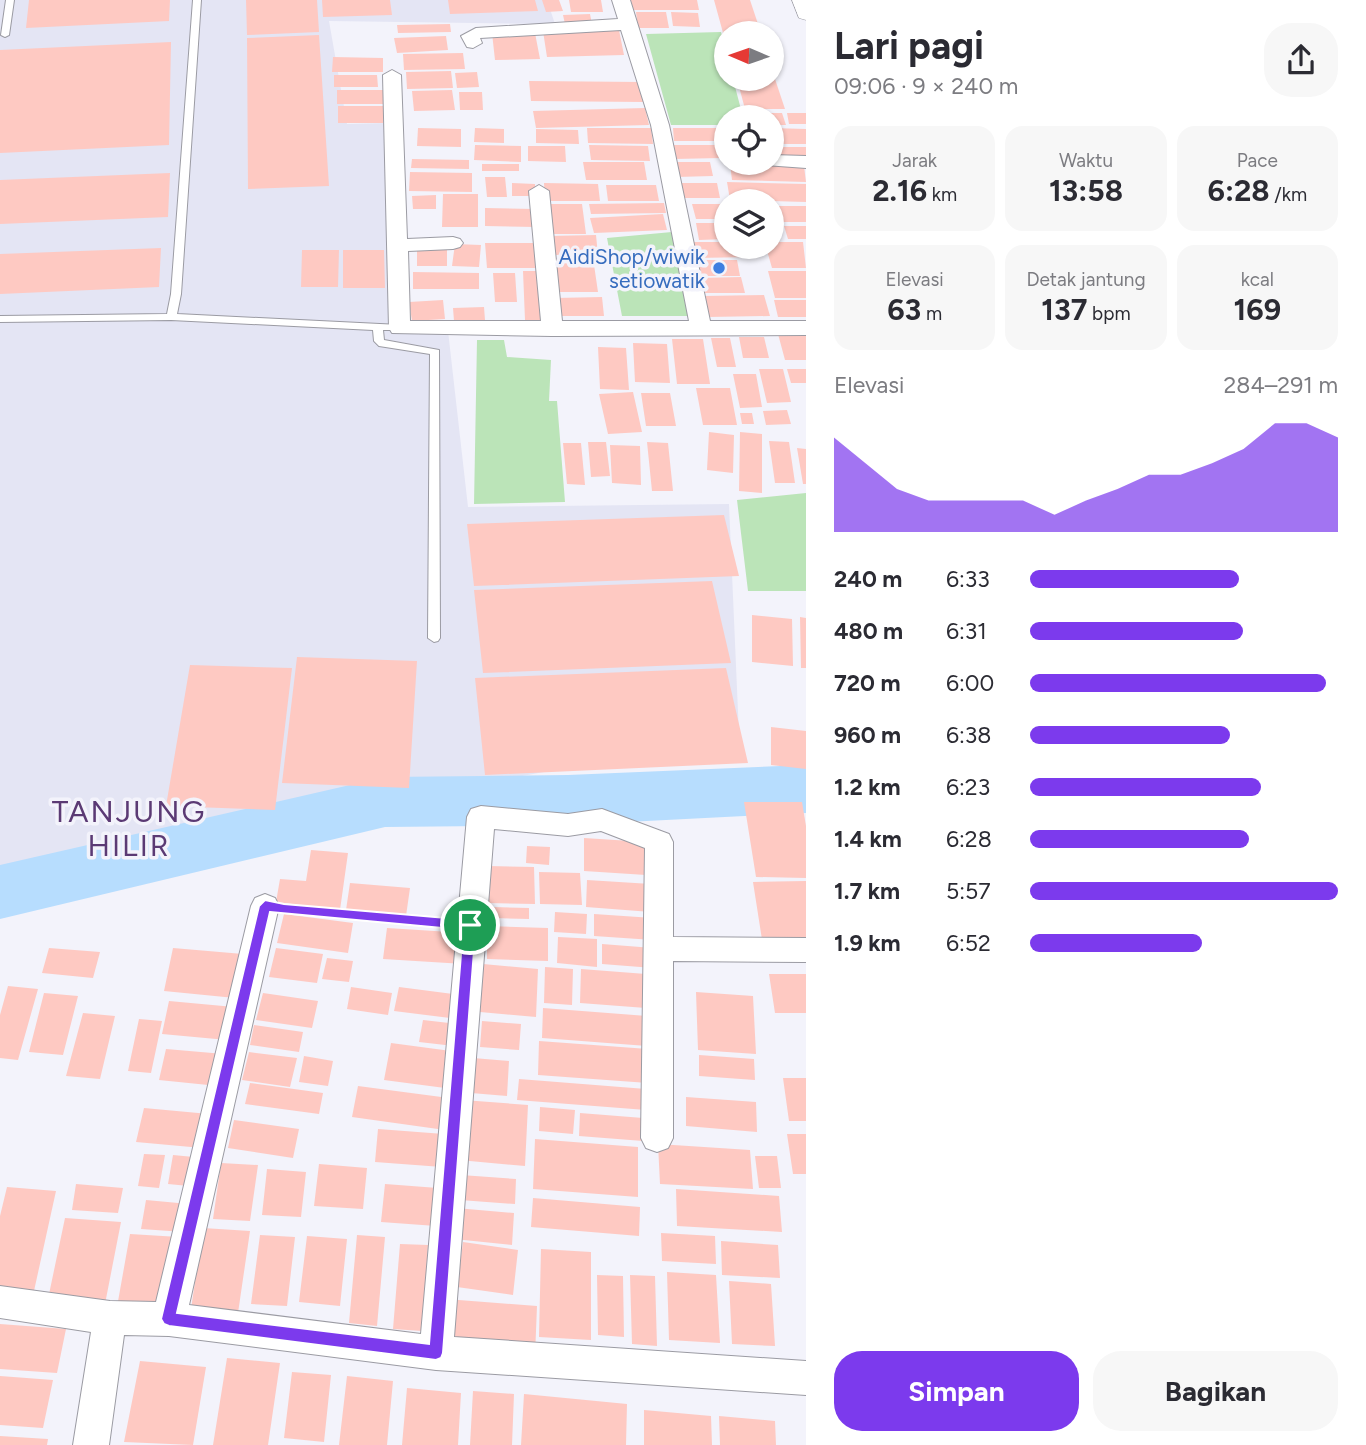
<!DOCTYPE html>
<html lang="id">
<head>
<meta charset="utf-8">
<style>
  :root { --surface:#fff; --page:#f7f7f7; --text:#2b2b33; --muted:#7c7c81; --accent:#7c3aed }
  body { margin:0; font-family:Figtree,sans-serif; background:var(--page); color:var(--text); height:100vh; display:flex; flex-direction:column; font-size:26px; white-space:nowrap }
  * { box-sizing:border-box; margin:0 }
  p { font-size:23px; color:var(--muted) }
  .icon { flex:none; width:38px; height:38px; fill:none; stroke:currentColor; stroke-width:2; stroke-linecap:round; stroke-linejoin:round }
  .map { position:relative; flex:1; overflow:hidden }
  .details { display:flex; flex-direction:column; background:var(--surface); width:560px }
  .details>* { flex:none }
  .needle { width:46px; rotate:272deg }
  .buttons { position:absolute; left:714px; top:21px; display:grid; gap:14px }
  .buttons a { display:grid; place-items:center; width:70px; height:70px; border-radius:50%; background:var(--surface); box-shadow:0 2px 5px #0004; font-size:35px }
  .pin { position:absolute; display:grid; place-items:center; width:60px; height:60px; color:#fff; margin:-30px; border:4px solid #fff; border-radius:50%; box-shadow:0 2px 7px #0007 }
  .round { display:grid; place-items:center; flex:none; width:74px; height:74px; border-radius:28px; background:var(--page) }
  .overview { display:flex; align-items:center; justify-content:space-between; height:119px; padding:0 28px }
  h1 { font-size:38px; font-weight:700; line-height:52px }
  .stats { display:grid; grid-template-columns:repeat(3,1fr); gap:10px; height:119px; padding:7px 28px }
  .stats div { display:grid; align-content:center; border-radius:18px; background:var(--page); text-align:center }
  .stats b { font-size:30px; font-weight:700 }
  .stats small { font-size:19px; font-weight:400 }
  .stats p { font-size:19px }
  .chart { height:196px; padding:14px 28px }
  .chart p { display:flex; justify-content:space-between }
  .chart svg { width:100%; height:126px; margin-top:7px; fill:var(--accent); opacity:.7 }
  .primary-button { display:flex; gap:14px; margin-top:auto; padding:14px 28px }
  .primary-button a { flex:1; height:80px; border-radius:28px; background:var(--accent); color:#fff; font-size:28px; font-weight:700; line-height:80px; text-align:center }
  .primary-button a+a { background:var(--page); color:var(--text) }
  ul { padding:0 28px; list-style:none; font-size:23px }
  li { display:grid; grid-template-columns:112px 84px 1fr; align-items:center; height:52px }
  li i { height:18px; border-radius:9px; background:var(--accent) }
  main { display:flex; flex:1; min-height:0 }
  .map>svg:first-child { display:block }
  .built { fill:#e4e5f4 }
  .green { fill:#bbe4b8 }
  .lines { fill:none; stroke-linecap:round; stroke-linejoin:round }
  .river { fill:#b7ddfe; fill-rule:evenodd }
  .building { fill:#fec9c2 }
  .service-casing { stroke:#9b9ba3; stroke-width:2 }
  .minor-casing { stroke:#9b9ba3; stroke-width:2 }
  .tertiary-casing { stroke:#9b9ba3; stroke-width:1 }
  .path { stroke:#9e9ea3; stroke-width:5; stroke-dasharray:6 4.5; stroke-linecap:butt }
  .service { fill:#fff; fill-rule:evenodd }
  .minor { fill:#fff; fill-rule:evenodd }
  .tertiary { fill:#fff; fill-rule:evenodd }
  .route { fill:#7c3aed; stroke:#fff; stroke-width:2; fill-rule:evenodd }
  .shop-dot { fill:#3f7fe0; stroke:#f3f3fb; stroke-width:2.5 }
  .labels { text-anchor:middle; dominant-baseline:central; stroke-width:7; stroke-linejoin:round; paint-order:stroke }
  .far-shop-label { font-size:21px; fill:#366cbe; stroke:#f3f3fb; text-anchor:end }
  .quarter-label { font-size:30px; letter-spacing:2px; fill:#5b3a74; stroke:#f3f3fb }
</style>
</head>
<body>
<main>
<div class="map">
<svg width="806" height="1445" viewBox="0 0 806 1445">
  <rect width="100%" height="100%" fill="#f3f3fb"/>
  <path class="built" d="M0,0H547L555,24L329,21L347,124L388,123L395,320L447,322L468,507L729,504L739,735L0,875Z"/>
  <path class="green" d="M721,32L726,53V79H733L743,117H726V125H671L646,34Z
    M672,232L691,316H622L607,238Z
    M477,340H504L507,357L551,360L549,401H557L565,502L474,504Z
    M806,493V591H748L737,500Z"/>
  <g class="lines">
    <path class="river" d="M806,765V813L568,825L385,827L0,919V865L385,777L568,775Z"/>
  </g>
  <path class="building" d="M29,0H170L169,21L26,28Z
    M246,0H317L319,32L247,35Z
    M322,0H390L392,15L323,17Z
    M448,0H535L538,11L450,14Z
    M542,0H559L563,11L546,12Z
    M569,0H601L603,12H571Z
    M631,0H697L699,10H632Z
    M714,0H750L761,33H726L725,40Z
    M636,12H666L669,28H638Z
    M671,12L698,13L700,27L673,26Z
    M590,14L592,24H565L563,15Z
    M450,24L451,32L398,33L397,25Z
    M619,30L624,55L547,57L543,31Z
    M492,33H535L540,59L495,60Z
    M319,35L329,186L248,189L247,38Z
    M446,36L448,50L397,53L394,38Z
    M171,42L169,145L0,153V50Z
    M463,53L465,69L404,70L403,54Z
    M333,57L383,58V72H332Z
    M772,70L785,109H745L737,79H772Z
    M451,71L453,88L407,89L406,72Z
    M477,72L479,87L457,88L455,73Z
    M334,75H377L378,87H334Z
    M529,81L641,82L644,102L531,101Z
    M337,90H386V104H337Z
    M452,90L455,110L414,111L412,91Z
    M459,92H482L483,110H460Z
    M338,106H383V123H338Z
    M645,108L649,125L536,128L533,111Z
    M747,113H782L786,125H772V117H748Z
    M787,113H806V124H789Z
    M418,128L461,129V147L417,146Z
    M475,128L504,129V143L474,142Z
    M587,128H651L653,144L588,143Z
    M673,128H718L720,141H674Z
    M772,128L806,129V144H772Z
    M536,129L578,130L579,144L536,143Z
    M475,145L521,146V162L474,160Z
    M589,145L648,146L650,161L591,160Z
    M672,145H718L721,158L674,159Z
    M528,146H565L566,162L528,161Z
    M772,147H806V159H772Z
    M412,159L469,160V169L411,168Z
    M583,162H644L647,180H586Z
    M673,162H710L713,176L676,177Z
    M482,164H519V171H482Z
    M730,164L804,166L806,182L732,180Z
    M410,172L472,173V192L409,191Z
    M170,173L168,217L0,224V180Z
    M485,177H505L507,197H487Z
    M727,182L806,184V202L730,200Z
    M512,183L535,184V196H512Z
    M544,183L598,184L600,201H545Z
    M680,183H717L720,198H683Z
    M606,185H656L659,201H608Z
    M443,194H478V227H442Z
    M436,195V209H413L412,196Z
    M664,203L666,213L591,214L589,204Z
    M548,204H582L586,234H551Z
    M692,204H726V219H696Z
    M772,206H806V222H772Z
    M485,208L534,209L535,227L485,226Z
    M663,214L667,230L594,233L590,218Z
    M696,223H726V239L699,240Z
    M784,226H806V239H788Z
    M596,235L598,255H551L549,236Z
    M692,242H726V247H749L751,257L695,258Z
    M772,242H803L806,268H772L766,247H772Z
    M485,243H538L540,268H487Z
    M455,244L481,245L479,267L452,266Z
    M161,248L159,287L0,294V254Z
    M417,248L447,249V266H417Z
    M302,250H339L338,287H301Z
    M343,250H384L385,288H343Z
    M593,258L598,292H553L549,259Z
    M698,260H737L740,276H701Z
    M523,271H542L545,320H525Z
    M768,271H806V298H775Z
    M413,272L479,273V289H413Z
    M493,273H515L517,302H495Z
    M741,277L745,293H704L700,278Z
    M764,295L770,316L708,317L703,296Z
    M602,297L604,316H557L555,298Z
    M443,300L445,319L412,321L409,302Z
    M774,300H806V317H778Z
    M484,307L485,320L454,321L453,308Z
    M778,334H806V360H785Z
    M739,337H764L769,358H743Z
    M711,338H730L736,367H717Z
    M672,339H703L710,384H677Z
    M633,343L667,344L670,383L635,382Z
    M598,347L626,348L629,390L600,389Z
    M759,369H783L791,402L767,403Z
    M787,369H806V383H791Z
    M733,374H756L762,407L740,408Z
    M696,388H730L737,425H703Z
    M633,392L642,432L608,434L599,394Z
    M641,393H670L676,426H646Z
    M787,410L791,424L766,425L763,411Z
    M740,413H752L754,424H742Z
    M709,432L734,435L733,473L707,470Z
    M740,432L762,434V493L739,491Z
    M769,441L789,442L795,483H775Z
    M588,442H606L610,476L591,477Z
    M647,442L668,443L673,491H652Z
    M563,443H581L585,485L567,484Z
    M610,445L640,446L641,485L612,483Z
    M797,448L806,449V484H803Z
    M724,515L739,576L474,586L467,524Z
    M712,581L731,663L483,673L474,590Z
    M752,615L792,619L793,666L752,662Z
    M800,617L806,618V668H801Z
    M297,657L417,661L409,788L282,783Z
    M190,665L292,668L275,810L166,806Z
    M726,668L748,763L485,775L475,678Z
    M771,727L806,731V769L771,765Z
    M744,802H802L806,826V878L756,877Z
    M584,838L646,842V875L584,871Z
    M527,846L550,847L549,865L526,863Z
    M311,850L348,853L340,910L276,902L280,879L306,881Z
    M487,866L534,867L535,904L486,903Z
    M539,872L580,873L582,905L540,904Z
    M587,880L651,884V912L586,907Z
    M806,881V945L763,946L753,882Z
    M350,883L410,888L406,916L346,910Z
    M492,907L529,908V919L492,918Z
    M555,912L587,914L586,934L554,932Z
    M284,914L353,923L348,953L277,943Z
    M594,914L653,918V940L594,936Z
    M487,926L548,928V961L487,959Z
    M387,928L466,933L464,964L383,959Z
    M558,937L597,939V967L557,963Z
    M602,944L653,948V968L602,964Z
    M49,948L100,952L93,978L42,973Z
    M173,948L243,954L235,998L164,991Z
    M276,948L323,954L317,983L269,977Z
    M327,958L353,961L349,982L322,979Z
    M483,964L538,969L536,1017L480,1012Z
    M545,967L573,969L572,1005L544,1003Z
    M581,969L646,974V1008L580,1003Z
    M769,974H806V1013H775Z
    M8,986L38,989L18,1060L0,1058V1015Z
    M351,987L392,993L388,1015L347,1009Z
    M399,987L453,994L450,1018L394,1011Z
    M696,992L753,996L756,1054L698,1050Z
    M44,993L78,996L63,1055L29,1052Z
    M263,993L318,1001L312,1028L256,1020Z
    M169,1001L234,1007L227,1040L162,1034Z
    M543,1008L647,1016V1046L542,1038Z
    M83,1013L115,1016L100,1079L66,1076Z
    M139,1019L162,1021L151,1073L128,1071Z
    M423,1020L458,1024L454,1046L419,1042Z
    M482,1021L521,1024L519,1050L480,1047Z
    M254,1025L303,1032L299,1052L250,1045Z
    M539,1041L648,1049V1083L538,1075Z
    M391,1043L451,1051L445,1088L384,1080Z
    M166,1049L224,1054L218,1086L159,1080Z
    M249,1052L297,1058L290,1087L242,1080Z
    M699,1055L754,1059L755,1080L699,1076Z
    M304,1056L333,1061L328,1086L299,1082Z
    M473,1058L509,1061L507,1096L471,1093Z
    M783,1078H806V1121H789Z
    M519,1079L646,1089V1110L517,1100Z
    M250,1083L323,1093L319,1114L245,1104Z
    M358,1086L449,1098L445,1130L352,1117Z
    M686,1097L756,1102L757,1132L686,1126Z
    M463,1100L528,1105L525,1166L459,1160Z
    M540,1107L575,1110L573,1134L539,1131Z
    M144,1108L209,1114L202,1148L136,1142Z
    M580,1113L643,1118V1141L579,1136Z
    M234,1120L299,1129L293,1158L228,1148Z
    M378,1129L444,1134L442,1167L375,1162Z
    M787,1134H806V1174H793Z
    M535,1139L638,1147V1197L533,1189Z
    M658,1144L750,1150L753,1189L660,1184Z
    M144,1154L165,1155L159,1188L138,1186Z
    M173,1155L204,1158L199,1187L168,1184Z
    M755,1156H777L781,1188H759Z
    M221,1163L258,1165L250,1221L213,1219Z
    M319,1164L367,1168L363,1209L314,1206Z
    M267,1169L306,1172L301,1217L262,1215Z
    M461,1175L516,1179L515,1204L460,1200Z
    M76,1184L123,1188L118,1213L72,1210Z
    M385,1184L438,1188L436,1226L381,1222Z
    M7,1187L56,1191L32,1300L0,1298V1216Z
    M676,1189L779,1196L782,1232L677,1226Z
    M533,1198L640,1207L639,1236L531,1227Z
    M146,1200L189,1204L184,1232L141,1229Z
    M456,1208L514,1213L512,1245L454,1239Z
    M65,1218L121,1222L105,1304L48,1299Z
    M203,1228L250,1231L238,1313L191,1309Z
    M661,1233L715,1236L716,1264L662,1261Z
    M130,1234L179,1237L167,1311L117,1307Z
    M260,1235L295,1237L287,1306L251,1304Z
    M357,1235L385,1237L377,1326L349,1323Z
    M307,1236L347,1239L340,1306L299,1302Z
    M721,1241L778,1245L780,1278L722,1275Z
    M463,1242L518,1250L513,1295L457,1287Z
    M400,1244L428,1245L422,1331L393,1329Z
    M541,1249L591,1252V1340L539,1337Z
    M667,1272L716,1275L720,1343L669,1340Z
    M597,1275L623,1276L624,1337L598,1335Z
    M630,1275L655,1276L657,1346L632,1344Z
    M729,1281L771,1284L775,1346L732,1344Z
    M446,1299L537,1306L535,1356L442,1349Z
    M0,1324L66,1329L57,1373L0,1369Z
    M227,1358L280,1363L268,1445H213Z
    M140,1361L206,1367L193,1445L124,1442Z
    M292,1372L331,1375L324,1442L284,1438Z
    M0,1376L53,1380L43,1428L0,1425Z
    M347,1376L393,1381L387,1445H339Z
    M407,1388L461,1393L458,1445H402Z
    M473,1391L514,1394L512,1445H470Z
    M524,1394L627,1404L626,1445H521Z
    M644,1410L711,1416L712,1445H644Z
    M719,1416L775,1421L776,1445H720Z
    M0,1436L48,1439L47,1445H0Z"/>
  <g class="lines">
    <g class="service-casing">
      <path id="service" d="M6,0H14L9,35L5,37L1,35Z
        M193,0H201L181,294L177,314L400,325L405,328L404,330H383L384,340L439,350L440,638L438,641L434,642L428,638L430,354L379,346L374,341L373,330L171,320L0,322V316L167,314L171,294Z"/>
    </g>
    <g class="minor-casing">
      <path id="minor" d="M612,0H630L669,125L710,321H806V335L552,336L392,333L389,328L383,75L392,70L401,75L407,239L453,237L460,239L463,243L460,247L453,249L408,251L410,321H541L529,191L539,185L549,191L562,321H689L651,125L621,30L480,38L482,43L473,48L467,47L461,36L476,28L618,19Z
        M772,155L806,156V168L765,165L764,163H772Z
        M481,806L568,814L602,809L669,834L673,842V937L806,938V962L673,961V1138L668,1148L657,1152L646,1148L641,1138L645,848L601,831L568,836L494,829L454,1337L806,1361V1395L436,1370L169,1336L124,1335L109,1445H73L91,1332L0,1318V1286L110,1301L156,1302L251,906L255,898L265,894L275,898L279,906L189,1305L421,1334L467,817L471,809Z"/>
    </g>
    <g class="tertiary-casing">
      <path id="tertiary" d="M792,0H806V20L799,18Z"/>
    </g>
    <path class="path" d="M294,910L442,923"/>
    <use href="#service" class="service"/>
    <use href="#minor" class="minor"/>
    <use href="#tertiary" class="tertiary"/>
  </g>
  <path class="route" d="M265,900L284,904L470,920L476,925L443,1353L441,1358L436,1360L169,1326L164,1324L161,1319L259,906ZM270,912L463,930L429,1344L177,1313Z"/>
  <circle class="shop-dot" cx="719" cy="268" r="7"/>
  <g class="labels">
    <g class="far-shop-label">
      <text x="705" y="256">AidiShop/wiwik<tspan x="705" dy="24">setiowatik</tspan></text>
    </g>
    <g class="quarter-label">
      <text x="129" y="811">TANJUNG<tspan x="129" dy="34">HILIR</tspan></text>
    </g>
  </g>
</svg>
<div class="buttons">
<a><svg class="needle" viewBox="-14 -14 28 28"><path d="M0-13l5 13h-10z" fill="#e53935"/><path d="M0 13l5-13h-10z" fill="#7c7c81"/></svg></a>
<a><svg class="icon" aria-label="locate" viewBox="0 0 24 24"><circle cx="12" cy="12" r="6"/><path d="M12 2v4M12 18v4M2 12h4M18 12h4"/></svg></a>
<a><svg class="icon" aria-label="layers" viewBox="0 0 24 24"><path d="M12 4l9 5-9 5-9-5zM3 14l9 5 9-5"/></svg></a>
</div>
<div class="pin" style="left:470px;top:925px;background:#1e9e55"><svg class="icon" aria-label="arrive" viewBox="0 0 24 24"><path d="M6 21V4h12l-3 4 3 4H6"/></svg></div>
</div>
<section class="details">
<div class="overview"><div><h1>Lari pagi</h1><p>09:06 · 9 × 240 m</p></div><a class="round"><svg class="icon" aria-label="share" viewBox="0 0 24 24"><path d="M12 15V3M7 8l5-5 5 5M5 13v7h14v-7"/></svg></a></div>
<div class="stats">
<div><p>Jarak</p><b>2.16<small> km</small></b></div>
<div><p>Waktu</p><b>13:58</b></div>
<div><p>Pace</p><b>6:28<small> /km</small></b></div>
</div>
<div class="stats">
<div><p>Elevasi</p><b>63<small> m</small></b></div>
<div><p>Detak jantung</p><b>137<small> bpm</small></b></div>
<div><p>kcal</p><b>169</b></div>
</div>
<div class="chart"><p><span>Elevasi</span>284–291 m</p>
<svg viewBox="0 0 160 44" preserveAspectRatio="none"><path d="M0 44V11L10 20L20 29L30 33L40 33L50 33L60 33L70 38L80 33L90 29L100 24L110 24L120 20L130 15L140 6L150 6L160 11V44z"/></svg>
</div>
<ul>
<li><b>240 m</b>6:33<i style="width:68%"></i></li>
<li><b>480 m</b>6:31<i style="width:69%"></i></li>
<li><b>720 m</b>6:00<i style="width:96%"></i></li>
<li><b>960 m</b>6:38<i style="width:65%"></i></li>
<li><b>1.2 km</b>6:23<i style="width:75%"></i></li>
<li><b>1.4 km</b>6:28<i style="width:71%"></i></li>
<li><b>1.7 km</b>5:57<i style="width:100%"></i></li>
<li><b>1.9 km</b>6:52<i style="width:56%"></i></li>
</ul>
<div class="primary-button"><a>Simpan</a><a>Bagikan</a></div>
</section>
</main>
</body>
</html>
